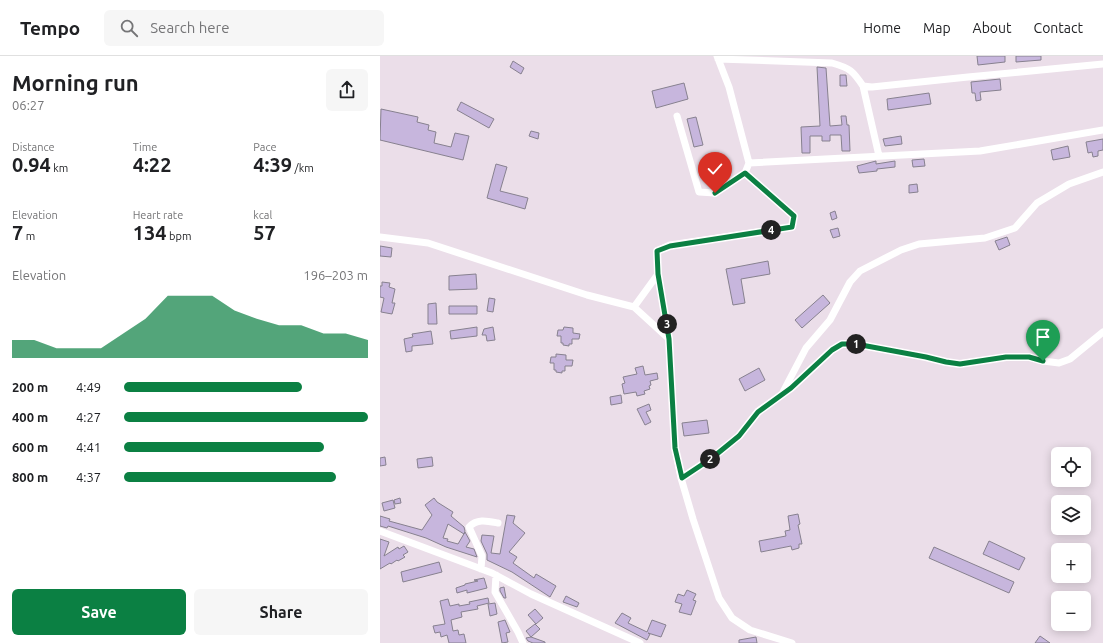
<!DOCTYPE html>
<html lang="en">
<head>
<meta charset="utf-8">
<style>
  :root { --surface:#fff; --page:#f6f6f6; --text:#202124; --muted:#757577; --line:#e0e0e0; --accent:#0b8043 }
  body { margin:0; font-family:Ubuntu,sans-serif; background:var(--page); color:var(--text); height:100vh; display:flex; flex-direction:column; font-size:15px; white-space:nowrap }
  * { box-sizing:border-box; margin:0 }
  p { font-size:13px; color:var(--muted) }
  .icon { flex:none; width:22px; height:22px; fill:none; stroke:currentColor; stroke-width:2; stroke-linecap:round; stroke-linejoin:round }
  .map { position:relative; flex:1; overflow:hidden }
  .details { display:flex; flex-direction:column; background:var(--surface); width:380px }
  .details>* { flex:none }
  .buttons { position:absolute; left:671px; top:391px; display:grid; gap:8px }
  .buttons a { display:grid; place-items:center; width:40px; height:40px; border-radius:6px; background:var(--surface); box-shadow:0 2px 10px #0003; font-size:20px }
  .pin { position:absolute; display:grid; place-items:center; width:34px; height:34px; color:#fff; margin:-41px -17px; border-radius:50% 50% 50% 0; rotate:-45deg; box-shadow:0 0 4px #0007 }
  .pin .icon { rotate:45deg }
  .km { position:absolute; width:20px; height:20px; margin:-10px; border-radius:50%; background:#222; color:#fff; font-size:11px; line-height:20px; text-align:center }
  .round { display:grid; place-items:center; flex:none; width:42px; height:42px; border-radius:6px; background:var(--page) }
  .overview { display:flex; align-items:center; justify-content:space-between; height:68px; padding:0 12px }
  h1 { font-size:22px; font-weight:700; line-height:30px }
  .metrics { display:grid; grid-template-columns:repeat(3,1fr); gap:6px; height:68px; padding:4px 12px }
  .metrics div { display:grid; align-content:center }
  .metrics b { font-size:20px; font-weight:700 }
  .metrics small { font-size:11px; font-weight:400 }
  .metrics p { font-size:11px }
  .chart { height:112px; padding:8px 12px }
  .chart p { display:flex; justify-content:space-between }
  .chart svg { width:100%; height:72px; margin-top:4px; fill:var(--accent); opacity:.7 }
  .primary-button { display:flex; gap:8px; margin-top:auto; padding:8px 12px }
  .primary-button a { flex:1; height:46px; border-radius:6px; background:var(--accent); color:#fff; font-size:16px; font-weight:700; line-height:46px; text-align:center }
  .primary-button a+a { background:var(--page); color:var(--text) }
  ul { padding:0 12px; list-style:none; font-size:13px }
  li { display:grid; grid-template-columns:64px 48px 1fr; align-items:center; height:30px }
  li i { height:10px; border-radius:5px; background:var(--accent) }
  header { display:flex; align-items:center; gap:24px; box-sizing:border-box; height:56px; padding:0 20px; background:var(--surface); border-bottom:1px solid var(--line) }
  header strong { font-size:19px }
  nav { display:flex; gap:22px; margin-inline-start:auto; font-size:14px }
  .search { width:280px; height:36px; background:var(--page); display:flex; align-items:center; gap:10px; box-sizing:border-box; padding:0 14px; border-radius:6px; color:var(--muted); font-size:15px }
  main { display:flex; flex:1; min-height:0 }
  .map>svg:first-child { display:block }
  .building { fill:#c7b6dd; stroke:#87818f }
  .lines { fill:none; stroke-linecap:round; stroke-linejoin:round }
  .minor { stroke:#fff; stroke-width:7 }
  .route-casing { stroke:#fff; stroke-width:8 }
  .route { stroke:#0b8043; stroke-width:5 }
</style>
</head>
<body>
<header>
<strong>Tempo</strong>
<div class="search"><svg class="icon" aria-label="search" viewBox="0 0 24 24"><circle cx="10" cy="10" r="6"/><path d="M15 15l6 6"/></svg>Search here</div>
<nav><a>Home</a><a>Map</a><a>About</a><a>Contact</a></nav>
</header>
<main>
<section class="details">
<div class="overview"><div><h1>Morning run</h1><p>06:27</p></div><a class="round"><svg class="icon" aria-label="share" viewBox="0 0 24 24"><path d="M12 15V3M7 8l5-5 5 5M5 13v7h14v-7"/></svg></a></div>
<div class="metrics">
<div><p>Distance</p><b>0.94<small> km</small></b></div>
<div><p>Time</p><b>4:22</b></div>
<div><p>Pace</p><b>4:39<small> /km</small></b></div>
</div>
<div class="metrics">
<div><p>Elevation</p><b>7<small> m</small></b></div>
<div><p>Heart rate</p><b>134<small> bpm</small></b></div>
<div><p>kcal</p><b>57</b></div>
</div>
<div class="chart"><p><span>Elevation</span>196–203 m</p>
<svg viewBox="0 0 160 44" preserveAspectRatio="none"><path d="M0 44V33L10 33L20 38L30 38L40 38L50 29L60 20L70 6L80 6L90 6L100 15L110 20L120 24L130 24L140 29L150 29L160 33V44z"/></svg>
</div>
<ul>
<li><b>200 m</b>4:49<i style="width:73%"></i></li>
<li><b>400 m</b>4:27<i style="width:100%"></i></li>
<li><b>600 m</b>4:41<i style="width:82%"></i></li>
<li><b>800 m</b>4:37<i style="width:87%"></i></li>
</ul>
<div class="primary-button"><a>Save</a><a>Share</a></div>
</section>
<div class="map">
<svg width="723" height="587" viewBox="0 0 723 587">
  <rect width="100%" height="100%" fill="#ebdee9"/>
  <path class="building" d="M597,0H625V6L598,9Z
    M636,0H661V4L636,6Z
    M133,5L144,12L141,18L130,11Z
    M437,11L446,12L450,70L462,69L461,60H466L467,69H469L470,95H462L461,79H450V85H442V80H430V97H422L421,71L440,70Z
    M460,19H466L467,30H460Z
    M620,23L621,34L600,36L601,44L596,45L595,37H592L591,26Z
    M304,27L308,43L276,52L272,35Z
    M549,37L551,48L508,54L507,43Z
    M81,46L114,63L109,72L77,54Z
    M1,53L38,61L37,66L49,69L48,74L56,76L54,87L71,91L75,77L89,80L83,104L0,84Z
    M316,61L323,89L314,91L307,63Z
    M151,75L159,77L158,83L149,80Z
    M521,80L522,88L505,90L503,83Z
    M723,83V94L718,95V100L713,101L712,96L708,97L706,86Z
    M688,90L690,101L673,104L671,94Z
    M544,103L545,110L533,111L532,104Z
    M496,105V108L515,105V111L497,113V115L479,117L477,110Z
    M116,108L127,111L120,135L148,142L145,153L107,142Z
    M537,128L538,136L529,137V129Z
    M455,155L457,162L452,164L450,157Z
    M458,172L460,180L453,182L450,174Z
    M627,181L630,189L619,194L615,185Z
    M0,190L12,192L11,201L0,200Z
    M388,205L390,218L361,223L365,247L353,249L346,213Z
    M96,218L97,233L69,234V220Z
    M2,226L10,227L9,231L15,233L12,247H15L12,258L1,256L4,242L0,241V230H2Z
    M443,239L450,247L422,272L415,264Z
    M109,242L115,243L113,256L107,255Z
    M56,247L57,268H48V248Z
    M69,250H97V258H69Z
    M97,271V280L71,283L70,275Z
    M113,271L115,284L107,285L106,279H102L104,273Z
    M184,271L193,272V277L200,278L199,283H192V288H189V290L183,289V287H181V280H177L178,274H183Z
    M51,275L53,288L32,290V295L26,296L24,283L33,281L32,278Z
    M176,298L186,299V304H193L192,310H185V315H182V317L176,316V314H174V307H170L171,301H176Z
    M263,310L265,319L277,317L278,323L270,325L271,329L269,330L270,333L264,335L265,338L257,340L256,336L244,338L242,328L245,327L243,321L257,318L255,312Z
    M379,312L385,324L365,335L359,323Z
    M241,339L242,347L231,349L230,341Z
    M269,348L271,354L266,356L271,366L265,369L257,353Z
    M327,364L329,377L304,380L302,367Z
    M5,401L6,409L0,410V402Z
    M52,401L53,410L38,412L37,403Z
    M20,442L21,447L15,448L14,444Z
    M54,442L57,446L73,456L71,460L84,471L85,475L84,478L68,468L63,482L68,483L67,485L78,488L85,476L90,485L86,491L94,493L97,501L66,491L46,482L8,470L7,472L0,470V460L10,463L9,465L42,474L52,459L45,449Z
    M13,444L15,452L4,455L2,447Z
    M418,458L420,468L418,469L422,488H419V492L412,494L411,490L381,496L379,485L406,480L405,475L410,474L408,460Z
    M127,459L135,460L133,467L145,477L129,496L137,501L133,507L154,522L156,518L176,530L170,541L132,516L107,504V498L101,485L102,479L114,480L111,497L120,498Z
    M0,483L9,486L4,500L18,491L19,493L24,490L28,496L23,499L25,501L18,505L17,504L11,508L10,507L0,513Z
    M609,485L645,502L639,514L603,498Z
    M554,491L634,526L629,537L549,502Z
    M59,506L62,516L23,526L21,516Z
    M104,522L107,532L87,537V534L77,537L76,532L85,529V528L98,525L94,524Z
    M124,531L126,542H124L120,535V532Z
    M307,534L316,538L313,544L316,545L311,559L299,556L302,548L295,546L298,538L304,540Z
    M186,540L199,547L197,551L183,546Z
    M108,542L109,547L97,550L98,553L81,556L82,561L71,564L73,575L78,574L79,579L84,578L86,587H69L67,579L61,581L60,576L55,577L53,570L65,568L60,545L68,543L70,550L79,548V550L90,548L89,546Z
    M115,547L117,558L110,560L108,548Z
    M155,553L163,562L156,568L148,559Z
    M242,557L251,562L248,567L267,576L272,564L286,569L281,581L268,577L270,578L267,584L235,567Z
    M125,564L130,576L126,577L128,586L122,587L118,566Z
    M155,568L160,573L151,581L146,575Z
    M660,580L670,587H655Z
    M151,581L165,586V587H153L148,585L146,582Z
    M376,581L377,587H359V584Z"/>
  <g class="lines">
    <path class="minor" d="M337,0L349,31L369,107
      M338,3L452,7C470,12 473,15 483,30L492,31L588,21L723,8
      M483,30L499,100
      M297,60L319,136L335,137L365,117
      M0,181L48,187L207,239L254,251L289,283
      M278,218L289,283L295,392L301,422L313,463L339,542L352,562L370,574L412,587
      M254,251L278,218L277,195L290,189L412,171L414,160L365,117L369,107L600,95L723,74
      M403,336L426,292L450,264L470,226L480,215L521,194L539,188L605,182L635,172L657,147L689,128L723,116
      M301,422L332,402L359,380L378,355L411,332L452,294L462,288H476L546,301L566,306L579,308L626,301H649L663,305L679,307L690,303L723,276
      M0,475L112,517L151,538L260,587
      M101,513L102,500L89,471C97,462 108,465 118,467
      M116,519L115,536L138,576L143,587"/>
  </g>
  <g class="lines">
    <g class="route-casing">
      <path id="route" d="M335,137L365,117L414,160L412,171L290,190L277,195L278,218L289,283L295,392L302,422L332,402L359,380L378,356L411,332L452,294L462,288H476L546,301L566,306L580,308L626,301H649L663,305"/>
    </g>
    <use href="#route" class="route"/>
  </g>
</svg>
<div class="buttons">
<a><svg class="icon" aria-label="locate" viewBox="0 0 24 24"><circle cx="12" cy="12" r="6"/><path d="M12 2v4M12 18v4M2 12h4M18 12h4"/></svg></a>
<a><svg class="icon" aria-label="layers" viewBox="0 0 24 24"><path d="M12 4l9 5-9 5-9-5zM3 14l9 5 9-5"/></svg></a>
<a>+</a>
<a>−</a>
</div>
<div class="pin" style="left:663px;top:305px;background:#1e9e55"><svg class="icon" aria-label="arrive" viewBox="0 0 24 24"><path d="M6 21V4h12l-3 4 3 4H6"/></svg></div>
<div class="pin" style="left:335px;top:137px;background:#d93025"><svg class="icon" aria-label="check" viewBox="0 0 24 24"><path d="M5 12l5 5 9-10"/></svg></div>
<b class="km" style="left:476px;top:288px">1</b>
<b class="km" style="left:330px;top:403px">2</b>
<b class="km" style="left:287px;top:268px">3</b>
<b class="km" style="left:391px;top:174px">4</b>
</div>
</main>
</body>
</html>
